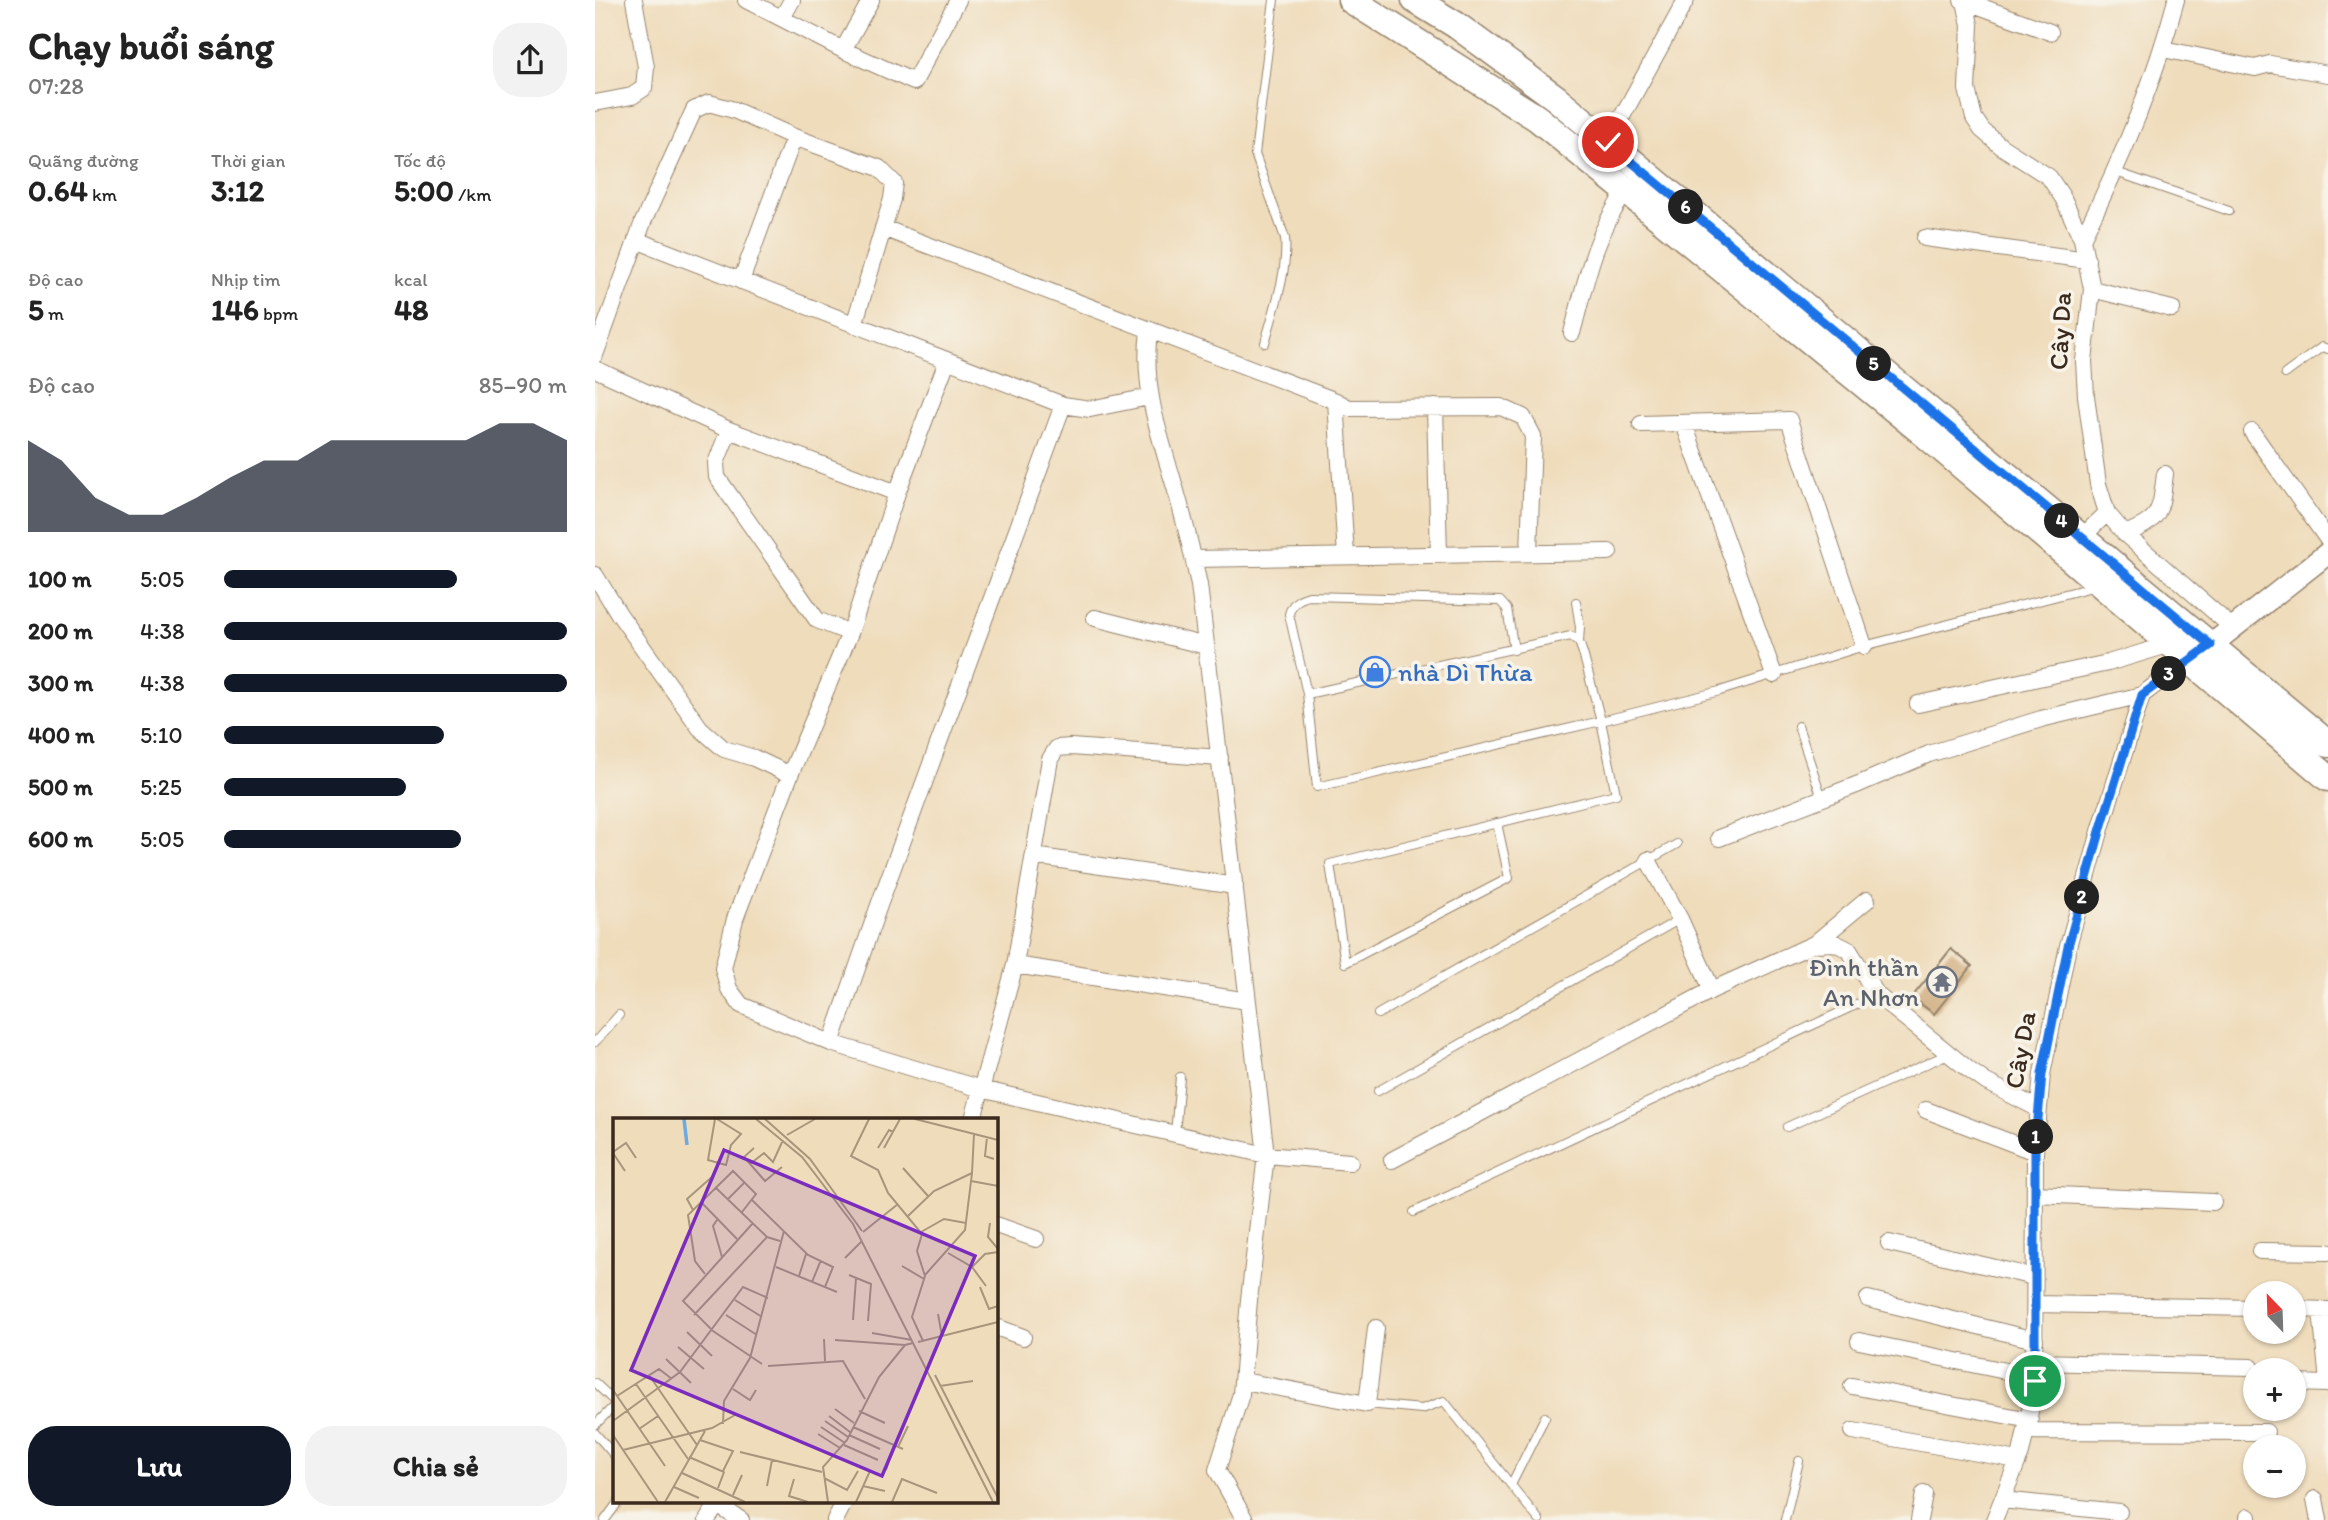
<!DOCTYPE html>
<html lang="vi">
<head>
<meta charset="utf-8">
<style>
  :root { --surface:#fff; --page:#f2f2f2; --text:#222; --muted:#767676; --accent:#111827 }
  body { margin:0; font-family:Itim,sans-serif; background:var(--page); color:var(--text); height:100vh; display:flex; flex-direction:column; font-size:26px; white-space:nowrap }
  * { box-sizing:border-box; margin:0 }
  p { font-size:23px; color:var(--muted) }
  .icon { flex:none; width:38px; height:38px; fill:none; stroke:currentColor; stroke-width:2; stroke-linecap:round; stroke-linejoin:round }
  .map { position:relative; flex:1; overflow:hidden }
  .panel { display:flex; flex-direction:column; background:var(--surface); width:595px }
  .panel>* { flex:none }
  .needle { width:46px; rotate:337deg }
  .controls { position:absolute; left:1648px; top:1281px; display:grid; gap:14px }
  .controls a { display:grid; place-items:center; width:63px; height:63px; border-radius:50%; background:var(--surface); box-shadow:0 2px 5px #0004; font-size:35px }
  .pin { position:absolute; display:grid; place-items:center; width:60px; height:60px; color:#fff; margin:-30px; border:4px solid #fff; border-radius:50%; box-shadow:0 2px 7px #0007 }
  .km { position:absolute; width:35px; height:35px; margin:-18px; border-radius:50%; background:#222; color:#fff; font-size:19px; line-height:35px; text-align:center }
  .round { display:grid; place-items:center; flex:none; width:74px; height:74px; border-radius:28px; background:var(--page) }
  .summary { display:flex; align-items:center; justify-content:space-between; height:119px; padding:0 28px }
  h1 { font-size:38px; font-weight:700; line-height:52px }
  .metrics { display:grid; grid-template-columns:repeat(3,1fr); gap:10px; height:119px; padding:7px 28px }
  .metrics div { display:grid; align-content:center }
  .metrics b { font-size:30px; font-weight:700 }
  .metrics small { font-size:19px; font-weight:400 }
  .metrics p { font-size:19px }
  .chart { height:196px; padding:14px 28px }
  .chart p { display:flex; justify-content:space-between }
  .chart svg { width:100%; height:126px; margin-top:7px; fill:var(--accent); opacity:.7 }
  .primary-button { display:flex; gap:14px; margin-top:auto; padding:14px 28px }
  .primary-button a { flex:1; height:80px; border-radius:28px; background:var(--accent); color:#fff; font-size:28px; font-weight:700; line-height:80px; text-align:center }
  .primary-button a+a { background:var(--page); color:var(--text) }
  ul { padding:0 28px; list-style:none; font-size:23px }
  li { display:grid; grid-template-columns:112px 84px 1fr; align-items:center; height:52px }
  li i { height:18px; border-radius:9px; background:var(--accent) }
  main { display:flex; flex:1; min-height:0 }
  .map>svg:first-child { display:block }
  .building { fill:#c89e67 }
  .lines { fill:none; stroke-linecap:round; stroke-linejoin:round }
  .service-casing { stroke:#95836c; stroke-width:10 }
  .minor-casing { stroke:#95836c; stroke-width:18 }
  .tertiary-casing { stroke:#95836c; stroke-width:24 }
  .primary-casing { stroke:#95836c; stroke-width:29 }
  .service { stroke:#fff; stroke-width:8 }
  .minor { stroke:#fff; stroke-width:16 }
  .tertiary { stroke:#fff; stroke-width:21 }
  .primary { stroke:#fff; stroke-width:26 }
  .route-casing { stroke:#fff; stroke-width:14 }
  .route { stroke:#1a73e8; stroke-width:9 }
  .labels { text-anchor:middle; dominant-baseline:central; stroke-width:7; stroke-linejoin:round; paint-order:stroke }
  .street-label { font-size:26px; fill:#3b2a1e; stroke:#f7f3e8 }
  .shop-label { font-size:26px; fill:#366cbe; stroke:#f7f3e8; text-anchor:start }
  .worship-label { font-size:26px; fill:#5b616d; stroke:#f7f3e8; text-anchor:end }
  .inset-river { fill:none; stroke:#6daadf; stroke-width:3.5 }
  .inset-road { fill:none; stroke:#a7957c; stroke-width:2 }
  .view { fill:#7b2cbf; fill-opacity:0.15; stroke:#7b2cbf; stroke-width:3.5 }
  .inset-edge { fill:none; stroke:#3b2a1e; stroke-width:3.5 }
</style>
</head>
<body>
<main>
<section class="panel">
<div class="summary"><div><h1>Chạy buổi sáng</h1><p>07:28</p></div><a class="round"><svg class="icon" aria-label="share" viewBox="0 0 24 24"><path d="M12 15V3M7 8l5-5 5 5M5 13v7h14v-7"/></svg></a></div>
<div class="metrics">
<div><p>Quãng đường</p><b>0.64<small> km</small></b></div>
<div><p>Thời gian</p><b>3:12</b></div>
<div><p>Tốc độ</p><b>5:00<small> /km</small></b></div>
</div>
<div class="metrics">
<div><p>Độ cao</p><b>5<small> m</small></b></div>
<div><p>Nhịp tim</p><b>146<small> bpm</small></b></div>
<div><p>kcal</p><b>48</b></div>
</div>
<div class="chart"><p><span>Độ cao</span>85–90 m</p>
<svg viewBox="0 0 160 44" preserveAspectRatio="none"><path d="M0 44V12L10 19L20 32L30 38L40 38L50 32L60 25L70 19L80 19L90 12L100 12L110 12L120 12L130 12L140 6L150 6L160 12V44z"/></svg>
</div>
<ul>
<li><b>100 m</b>5:05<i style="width:68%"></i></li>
<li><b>200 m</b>4:38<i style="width:100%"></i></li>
<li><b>300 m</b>4:38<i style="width:100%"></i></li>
<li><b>400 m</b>5:10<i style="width:64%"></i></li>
<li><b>500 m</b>5:25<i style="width:53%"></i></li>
<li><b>600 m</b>5:05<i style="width:69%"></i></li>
</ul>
<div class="primary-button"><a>Lưu</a><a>Chia sẻ</a></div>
</section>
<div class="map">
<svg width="1733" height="1520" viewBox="0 0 1733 1520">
  <rect width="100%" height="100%" fill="#f7f3e8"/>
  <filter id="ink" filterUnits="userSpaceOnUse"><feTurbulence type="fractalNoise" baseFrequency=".0143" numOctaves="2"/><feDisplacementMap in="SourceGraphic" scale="14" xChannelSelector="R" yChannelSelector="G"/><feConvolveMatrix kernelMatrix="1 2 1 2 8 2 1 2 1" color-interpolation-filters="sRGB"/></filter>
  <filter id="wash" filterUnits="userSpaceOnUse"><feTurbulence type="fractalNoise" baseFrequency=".00686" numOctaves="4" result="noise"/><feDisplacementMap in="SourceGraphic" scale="28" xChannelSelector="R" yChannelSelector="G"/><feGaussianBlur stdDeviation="1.57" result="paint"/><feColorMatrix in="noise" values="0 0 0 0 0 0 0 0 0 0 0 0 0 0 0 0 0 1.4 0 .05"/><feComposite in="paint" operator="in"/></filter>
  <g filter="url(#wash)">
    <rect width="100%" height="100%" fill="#efdcbb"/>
    <g id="blocks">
      <path class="building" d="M1356,949L1377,966L1339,1014L1317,997Z"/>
    </g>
  </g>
  <g filter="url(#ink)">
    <use href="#blocks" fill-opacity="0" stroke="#95836c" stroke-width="2"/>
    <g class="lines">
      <g class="service-casing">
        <path id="service" d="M1521,172L1634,211
          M670,343C679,309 693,273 690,238L660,154L679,0
          M1690,374L1727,347L1733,349
          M981,602L985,627L984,642
          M919,650L912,609L905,601L714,596C703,599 697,603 694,614L712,694L722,787L1006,721L1125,691L1269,646L1501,586
          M712,694L976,636L984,642L988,653L1006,721L1021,794L735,864L750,963L914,878L902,823
          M1203,726L1227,798
          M783,1014L1082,844
          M0,1042L24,1015
          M783,1091L1085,919
          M1192,1127L1353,1054
          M580,1134L585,1077
          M819,1212L1282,995
          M0,1383L19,1401
          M772,1404L827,1409L849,1401L916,1485
          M0,1425L19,1406
          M0,1433L19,1455
          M10,1520L24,1501
          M944,1520L916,1485L950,1417
          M1190,1520L1204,1461"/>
      </g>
      <g class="minor-casing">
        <path id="minor" d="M151,0L248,50L319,82L363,0
          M1367,0L1370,1L1375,25L1372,89L1379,118L1387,130L1407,147L1454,177L1468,198L1487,239L1497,289L1489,361L1491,396L1503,484L1512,513L1530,534L1639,629
          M1370,1L1455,32
          M187,18L197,0
          M1568,49L1660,68L1675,64L1733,74
          M248,50L276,0
          M0,103L37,96L49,88L51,67L39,0
          M1013,142L1091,0
          M288,228L741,401L754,408L906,407L928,417L938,436L934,553
          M1330,238L1492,260
          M1487,239C1526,162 1559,83 1581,0
          M41,240L468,405L495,409L554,397
          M146,281L199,137
          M1497,289L1577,309
          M554,330C547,386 563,431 579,484C589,518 597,551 604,585L671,1155L654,1300L646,1394L622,1470L650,1520
          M977,333C991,281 999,236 1031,191
          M0,355L48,222L99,110L114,103L139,110L199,137L284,168L299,183L297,199L259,325
          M352,361L302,493L255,633L195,775L140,919L128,968L134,989L146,1005L236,1043L386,1089L671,1155L755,1162
          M0,369L134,430L302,493
          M741,401L751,556
          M840,407L844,555
          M1046,424L1194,420L1269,646
          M1089,424L1179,675
          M134,430L121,463L122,477L222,620L255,633
          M1657,432L1733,540
          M1530,534C1567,519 1565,512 1570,474
          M1487,537L1512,513
          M599,559L1014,552
          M0,575L24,614L105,728L129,749L159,758L195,775
          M500,618L611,646
          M1323,704L1513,663L1576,644
          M1124,838L1264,784L1334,754L1446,719L1547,695
          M439,856L640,886
          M1053,860L1085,919L1117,990
          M1219,944L1272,900
          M420,965L653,1001
          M236,1043L283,908L468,405
          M1331,1110L1440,1152
          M378,1119L420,965L455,759L462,748L476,747L625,758
          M797,1160L1117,990L1219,944L1240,943L1254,950L1282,995L1374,1070L1391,1082L1444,1109
          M1440,1194L1618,1202
          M401,1225L441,1239
          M1294,1243L1439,1277
          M1665,1251L1733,1252
          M1273,1299L1440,1340
          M1440,1304L1661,1308
          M1699,1309L1733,1310
          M1726,1310L1733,1383
          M401,1327L428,1337
          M1264,1341L1440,1377
          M1440,1362L1656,1367
          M648,1381L772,1404L781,1328
          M1699,1383L1733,1384
          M1257,1386L1435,1420
          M1258,1431L1423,1460
          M1432,1431L1671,1432
          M1720,1499L1724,1520
          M1407,1500L1524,1512
          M122,1505L146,1520
          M112,1520L125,1501
          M240,1520L250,1501
          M1324,1520L1329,1494
          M1399,1520L1426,1453L1439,1393L1440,1152L1447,1074L1473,946L1506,828L1547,695L1594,659
          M1653,1520V1517"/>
      </g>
      <g class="tertiary-casing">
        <path id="tertiary" d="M1616,645L1733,553"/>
      </g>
      <g class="primary-casing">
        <path id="primary" d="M756,0L942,118L1332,436L1733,778
          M820,0L861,25L961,98L1733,744"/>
      </g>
      <use href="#service" class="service"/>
      <use href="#minor" class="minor"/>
      <use href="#tertiary" class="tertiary"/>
      <use href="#primary" class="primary"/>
    </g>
  </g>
  <g class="lines" filter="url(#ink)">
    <g class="route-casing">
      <path id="route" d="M1013,142L1616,645L1547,695L1506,828L1473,946L1447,1074L1440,1152V1381"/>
    </g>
    <use href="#route" class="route"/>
  </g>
  <defs>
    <g id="shop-ring" transform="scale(1.575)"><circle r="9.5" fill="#f7f3e8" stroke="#3f7fe0" stroke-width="1.5"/><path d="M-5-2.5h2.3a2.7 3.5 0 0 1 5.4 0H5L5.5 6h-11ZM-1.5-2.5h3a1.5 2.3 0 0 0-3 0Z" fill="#3f7fe0"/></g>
    <g id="temple-ring" transform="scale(1.575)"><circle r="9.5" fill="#f7f3e8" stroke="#6b7280" stroke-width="1.5"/><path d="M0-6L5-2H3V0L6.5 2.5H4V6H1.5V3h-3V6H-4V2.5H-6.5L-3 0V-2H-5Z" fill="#6b7280"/></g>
  </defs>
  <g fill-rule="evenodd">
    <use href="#shop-ring" x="780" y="672"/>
    <use href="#temple-ring" x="1347" y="982"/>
  </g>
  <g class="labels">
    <g class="street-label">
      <text transform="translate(1465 331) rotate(-87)">Cây Da</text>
      <text transform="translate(1425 1050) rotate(-80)">Cây Da</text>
    </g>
    <g class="shop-label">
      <text x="803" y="672">nhà Dì Thừa</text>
    </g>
    <g class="worship-label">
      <text x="1324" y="967">Đình thần<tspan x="1324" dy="30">An Nhơn</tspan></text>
    </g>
  </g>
  <g transform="translate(18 1118)">
    <rect width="385" height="385" fill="#efdcbb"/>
    <path class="inset-river" d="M71,1L74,27"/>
    <path class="inset-road" d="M102,1L95,42L113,47L118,27L128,16L104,1M143,1L189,39L240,106L380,384M152,1L197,41L249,113M256,1L238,38L265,52L275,75L309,116L304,133L312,158L299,199L310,223M302,1L385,22M174,17L202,1M374,19L372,38L381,41M141,30L131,39L152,63L169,49M265,30L276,12L280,14M271,30L287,1M0,34L13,25L23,40M0,35L12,53M137,46L151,35L160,44L170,22M290,50L315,78M358,63L385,68M102,69L154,119L167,123M115,81L132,64M139,82L195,137L220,149L212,169M88,84L124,121M80,92L74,81L100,58M295,98L321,73L359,55L361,16M104,102L100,108L109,139M140,105L70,183L100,213L149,246M377,105L375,119L385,131M250,114L285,86M308,114L331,101L353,105M335,135L359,149L373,168M232,140L249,123M289,148L311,161M163,149L224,174M359,149L372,136L385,134M92,156L82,143L75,97L120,53L143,76L129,94M236,157L258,166L255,203M312,157L352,112L359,55M186,158L193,136M199,164L208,142M367,169L376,191L385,188M122,182L149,199M325,196L329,218M81,197L154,119M113,197L144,217M240,202L243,160M74,214L99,238M259,215L299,222M211,221L212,243M222,222L292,227M305,224L385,204M65,229L91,251M53,241L78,265M155,248L230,243L252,281M36,257L84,327M322,257L385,380M23,266L75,341M327,268L360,263M120,271L137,282L143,272M0,272L52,348M4,278L46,251L59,261M222,291L241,305M246,293L272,305M216,298L237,314M0,303L67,254L130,169L155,180M212,303L235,319M110,306L111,283L137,240L171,113M208,309L232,325M240,309L290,331M26,311L45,298M205,316L227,330M0,317L45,384M236,317L267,331M87,322L120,333L110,353M231,327L265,342M285,329L295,308M10,332L99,310L122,297M127,334L209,354M76,339L111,354L105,370M273,352L281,327M69,355L132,384M211,360L234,372L245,353M181,361L176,378L195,384M154,368L159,342M250,368L272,373M61,369L86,380M120,377L129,357M52,384L92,313M215,384L210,349L234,322L266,259L292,227L300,225M243,384L257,353M279,384L289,361L324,375"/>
    <path class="view" d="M111,32L362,138L269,358L18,252Z"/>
    <rect width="385" height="385" class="inset-edge"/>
  </g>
</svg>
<div class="controls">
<a><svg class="needle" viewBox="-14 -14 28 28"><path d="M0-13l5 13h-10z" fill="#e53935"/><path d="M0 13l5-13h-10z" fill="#767676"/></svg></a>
<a>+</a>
<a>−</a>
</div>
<div class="pin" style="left:1440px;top:1381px;background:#1e9e55"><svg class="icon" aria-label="arrive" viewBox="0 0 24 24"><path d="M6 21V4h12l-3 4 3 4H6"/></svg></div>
<div class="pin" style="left:1013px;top:142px;background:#d93025"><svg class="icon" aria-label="check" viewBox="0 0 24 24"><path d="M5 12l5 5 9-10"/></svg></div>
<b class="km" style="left:1441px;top:1137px">1</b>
<b class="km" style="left:1487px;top:897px">2</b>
<b class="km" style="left:1574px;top:674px">3</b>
<b class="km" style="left:1467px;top:521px">4</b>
<b class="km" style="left:1279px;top:364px">5</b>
<b class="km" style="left:1091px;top:207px">6</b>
</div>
</main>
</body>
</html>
